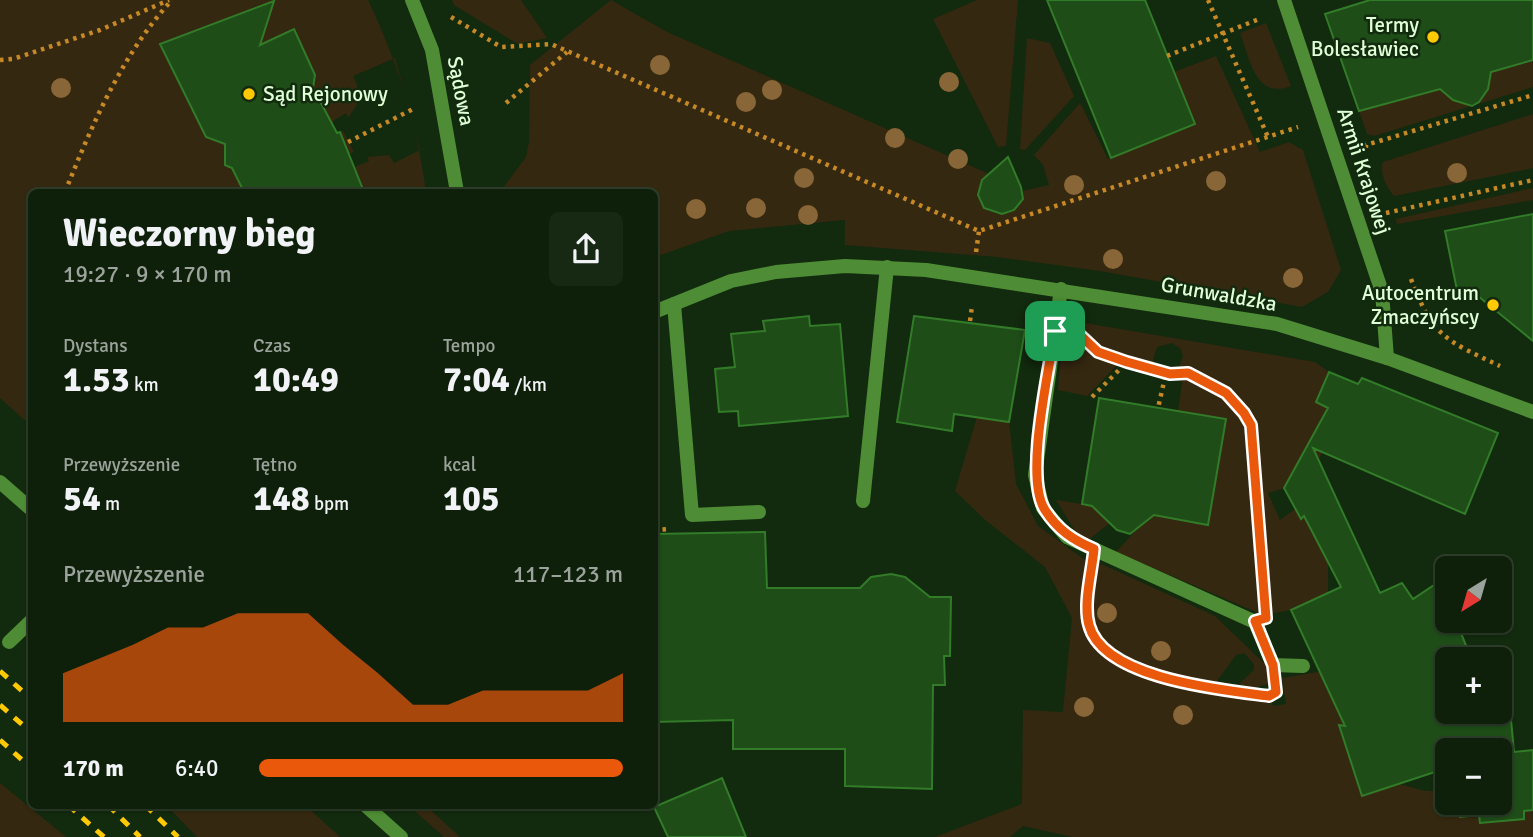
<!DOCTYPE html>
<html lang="pl">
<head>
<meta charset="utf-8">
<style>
  :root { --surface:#0e200a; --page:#172813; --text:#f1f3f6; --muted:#9ba39c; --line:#2e3e2b; --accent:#ea580c }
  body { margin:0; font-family:Signika,sans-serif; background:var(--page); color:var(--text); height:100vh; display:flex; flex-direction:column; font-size:26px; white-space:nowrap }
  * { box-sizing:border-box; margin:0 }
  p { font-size:23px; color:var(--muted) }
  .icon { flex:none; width:38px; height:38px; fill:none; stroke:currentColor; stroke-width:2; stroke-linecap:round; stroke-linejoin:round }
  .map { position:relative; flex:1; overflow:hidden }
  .panel { position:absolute; left:28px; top:189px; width:630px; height:620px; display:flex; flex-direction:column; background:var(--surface); border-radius:10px; box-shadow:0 2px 5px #0004,0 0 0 2px var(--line) }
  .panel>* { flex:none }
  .needle { width:46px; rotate:217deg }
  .controls { position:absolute; left:1435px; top:556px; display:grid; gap:14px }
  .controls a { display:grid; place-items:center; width:77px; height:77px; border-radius:10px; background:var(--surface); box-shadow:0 2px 5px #0004,0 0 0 2px var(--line); font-size:35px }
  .pin { position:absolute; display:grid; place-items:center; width:60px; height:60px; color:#fff; margin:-30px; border-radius:14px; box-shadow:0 4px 10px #0006 }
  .round { display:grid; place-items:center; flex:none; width:74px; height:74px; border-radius:10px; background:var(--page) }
  .headline { display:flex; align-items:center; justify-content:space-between; height:119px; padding:0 35px }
  h1 { font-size:38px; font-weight:700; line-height:52px }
  .metrics { display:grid; grid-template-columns:repeat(3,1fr); gap:10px; height:119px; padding:7px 35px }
  .metrics div { display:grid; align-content:center }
  .metrics b { font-size:35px; font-weight:700 }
  .metrics small { font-size:19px; font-weight:400 }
  .metrics p { font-size:19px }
  .chart { height:196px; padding:14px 35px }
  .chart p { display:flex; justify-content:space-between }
  .chart svg { width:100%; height:126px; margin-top:7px; fill:var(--accent); opacity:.7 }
  ul { padding:0 35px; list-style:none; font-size:23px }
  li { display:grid; grid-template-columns:112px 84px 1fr; align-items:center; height:52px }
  li i { height:18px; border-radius:9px; background:var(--accent) }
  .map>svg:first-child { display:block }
  .green { fill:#352810; fill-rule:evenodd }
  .building { fill:#1e4d18; stroke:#327b28; stroke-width:2 }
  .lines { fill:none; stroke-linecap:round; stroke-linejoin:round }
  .path { stroke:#c68925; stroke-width:4.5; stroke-dasharray:3.5 5; stroke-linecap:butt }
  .service { stroke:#4e8d35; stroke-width:14 }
  .minor { stroke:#4e8d35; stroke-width:14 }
  .tertiary { stroke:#4e8d35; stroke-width:14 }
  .rail { stroke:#ffc903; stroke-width:5; stroke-dasharray:10 9; stroke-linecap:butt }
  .tree { fill:#896637 }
  .route-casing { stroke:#fff; stroke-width:14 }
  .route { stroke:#ea580c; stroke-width:9 }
  .poi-dot { fill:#ffc903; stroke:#122a0e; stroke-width:2.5 }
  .labels { text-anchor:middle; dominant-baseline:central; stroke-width:5; stroke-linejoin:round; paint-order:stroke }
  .poi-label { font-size:21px; fill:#dfffd7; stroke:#122a0e; text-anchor:end }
  .street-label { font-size:21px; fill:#dfffd7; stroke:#122a0e }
</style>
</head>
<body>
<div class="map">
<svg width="1533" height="837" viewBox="0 0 1533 837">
  <rect width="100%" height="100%" fill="#122a0e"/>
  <path class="green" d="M0,0H368C398,63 417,123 426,192H32L31,426L0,398ZM395,58L420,150L394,163L389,155L367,157L369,161L354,167L344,156L354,152L343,131L333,134V121L346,113L348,118L362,97L353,76Z
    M452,0H521L547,38L518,44L454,5Z
    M611,0L667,32L989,174L979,187L980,202L990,211L1002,214L1019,206L1023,191L1049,185L1043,165L1034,155L1080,103L1108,159L1195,125L1174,72L1216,56L1260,152L1289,142L1303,150L1341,270L1328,292L1302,307L1100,271L997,257L845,245V220L729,231L655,257L654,192H500L526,157L529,142L530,65Z
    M977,0H1018L1006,146L998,147L933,19Z
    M1266,23L1291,86C1255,100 1250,59 1240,33Z
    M1027,38L1050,43L1074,96L1025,150L1020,149Z
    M1533,60V87L1374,136L1367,134L1359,111L1443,88L1453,100L1474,105L1488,89V73Z
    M1533,114V168L1394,196C1387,188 1379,173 1383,162Z
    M1533,188V200L1397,224L1396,219Z
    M1079,322L1315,362L1329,372L1317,402L1341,414L1314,469L1300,459L1284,488L1268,493L1280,520L1295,509L1300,519L1304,516L1328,562V593L1291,610L1269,614L1263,494L1254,419L1233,396L1202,375L1178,369L1183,356L1180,348L1172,343L1157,347L1153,360L1155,366C1125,356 1101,352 1078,327Z
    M1062,338C1079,339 1100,356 1118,364L1087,396L1058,390Z
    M1183,376L1199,378L1228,400L1246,430L1263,615L1116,552L1139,527L1141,513L1208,525L1226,419L1178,411Z
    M977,417L1009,422L1016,484L1038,526L1089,563C1088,588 1076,613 1090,637C1113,680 1224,696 1268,700L1274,706L1286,704L1282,678L1341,668L1350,755L1362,796L1400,784L1425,791H1447V803H1459L1460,817L1524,819V811L1533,810V837H1073L1023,826L1010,837H935L1022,804L1023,710L1063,712L1072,618L1045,567L984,519L955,491Z
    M1056,500L1113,509L1110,523L1088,540L1075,531Z
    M1097,562L1215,616L1275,674L1272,683L1252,688L1239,684L1254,670V664L1244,653L1236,655L1214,685C1182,678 1105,663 1094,628C1087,607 1094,583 1097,562Z
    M0,783L66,837H0Z
    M166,805H305L340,837H197Z
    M408,805H425L460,837H444Z"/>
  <path class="building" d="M1047,0H1145L1195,124L1111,158Z
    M1370,0H1533V60L1491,72L1488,89L1479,102L1472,106L1453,100L1440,89L1359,111L1325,14Z
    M274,1L260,45L294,29L315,75L313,88L337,133L340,132L364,192H244L232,168L225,165V144L206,137L160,44Z
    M1008,157L1021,187L1023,199L1014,210L1002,214L984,208L978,195L982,180Z
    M1533,214V341L1473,292L1458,295L1445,231Z
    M809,316L810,326L840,324L848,416L739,426L738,411L719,412L715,369L735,367L731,334L765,331L763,321Z
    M914,316L1025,330L1009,422L954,414L952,431L897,422Z
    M1329,372L1358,384L1362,378L1498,433L1465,514L1313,448L1380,593L1402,583L1413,599L1440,581L1447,599V621H1456L1472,660H1447V712H1500V687H1508L1514,752L1533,750V810L1524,811V819L1480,823L1479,815L1460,817L1459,803H1500V751H1447V768L1362,796L1339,725L1345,726L1291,610L1341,587L1304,516L1301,519L1284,488L1328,408L1316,402Z
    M1099,398L1226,419L1208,525L1154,515L1130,534L1117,530L1092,506L1082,504Z
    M765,532L767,588H860L871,577L891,574L905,577L930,597H951L950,656H944L945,685H933L932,789L845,786V749H733V720L654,722V534Z
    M722,778L746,837H668L654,807Z"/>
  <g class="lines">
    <path class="path" d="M1208,0L1268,137
      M451,17L501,47L551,44L979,231L1298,127
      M1167,56L1259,19
      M0,60L13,59L100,30L169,0
      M506,103L567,52
      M348,142L415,108
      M1366,148V145L1533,95
      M65,192C92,125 122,54 172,0
      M1386,213L1533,180
      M976,252L979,231
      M1411,279C1433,337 1445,340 1500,366
      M970,321L972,306
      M1083,338L1099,352L1127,362
      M1166,373H1188L1226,393L1251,425L1264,597
      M1092,397L1127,362L1166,373L1158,408
      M654,530L668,529
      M1092,577C1090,594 1085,614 1091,630C1109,678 1221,689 1265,695"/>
    <path class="service" d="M1061,289L1035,475L1043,508L1067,537L1255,622L1273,665L1303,666
      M674,304L692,515L759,512
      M863,501L887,267"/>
    <path class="minor" d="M412,0L432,50L457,192
      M1284,0L1382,292L1387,358
      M9,642L32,620"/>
    <path class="tertiary" d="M654,312L731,281L776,272L845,266L926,270L1277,324L1387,358L1533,412
      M0,482L32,510
      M365,805L401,837"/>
    <path class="rail" d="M0,671L32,700
      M0,705L32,733
      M0,740L32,769
      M68,805L104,837
      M108,805L140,837
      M145,805L178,837"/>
  </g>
  <g class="tree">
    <circle cx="660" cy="65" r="10"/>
    <circle cx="949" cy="82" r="10"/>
    <circle cx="61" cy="88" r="10"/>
    <circle cx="772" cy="90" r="10"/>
    <circle cx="746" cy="102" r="10"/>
    <circle cx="895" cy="138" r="10"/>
    <circle cx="958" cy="159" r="10"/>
    <circle cx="1457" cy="173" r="10"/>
    <circle cx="804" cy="178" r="10"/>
    <circle cx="1216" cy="181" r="10"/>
    <circle cx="1074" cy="185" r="10"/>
    <circle cx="756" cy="208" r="10"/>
    <circle cx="696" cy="209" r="10"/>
    <circle cx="808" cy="215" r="10"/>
    <circle cx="1113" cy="259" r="10"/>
    <circle cx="1293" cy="278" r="10"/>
    <circle cx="1107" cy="613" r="10"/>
    <circle cx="1161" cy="651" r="10"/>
    <circle cx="1084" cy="707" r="10"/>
    <circle cx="1183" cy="715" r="10"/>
  </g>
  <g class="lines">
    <g class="route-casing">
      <path id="route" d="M1055,331L1080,335L1098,352L1127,362L1170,374L1188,373L1226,393L1244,413L1251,425L1266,618L1255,621L1273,665L1276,692L1269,696C1223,690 1103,679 1089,625C1083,603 1092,572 1094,549C1073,540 1058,530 1045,510C1024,478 1049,371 1055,331Z"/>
    </g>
    <use href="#route" class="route"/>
  </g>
  <g class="poi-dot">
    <circle cx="1433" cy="37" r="7"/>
    <circle cx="249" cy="94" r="7"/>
    <circle cx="1493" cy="305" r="7"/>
  </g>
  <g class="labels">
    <g class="poi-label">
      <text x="1419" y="25">Termy<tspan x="1419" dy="24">Bolesławiec</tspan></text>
      <text x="263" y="94" text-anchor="start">Sąd Rejonowy</text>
      <text x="1479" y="293">Autocentrum<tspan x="1479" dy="24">Zmaczyńscy</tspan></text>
    </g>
    <g class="street-label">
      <text transform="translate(461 91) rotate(79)">Sądowa</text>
      <text transform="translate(1364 171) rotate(72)">Armii Krajowej</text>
      <text transform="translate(1219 294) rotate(10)">Grunwaldzka</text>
    </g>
  </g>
</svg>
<div class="controls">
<a><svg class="needle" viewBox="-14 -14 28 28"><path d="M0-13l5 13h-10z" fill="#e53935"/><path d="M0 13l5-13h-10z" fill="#9ba39c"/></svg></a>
<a>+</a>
<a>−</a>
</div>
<div class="pin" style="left:1055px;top:331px;background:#1e9e55"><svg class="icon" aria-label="arrive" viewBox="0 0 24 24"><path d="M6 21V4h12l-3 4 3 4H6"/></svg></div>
<section class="panel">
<div class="headline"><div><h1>Wieczorny bieg</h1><p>19:27 · 9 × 170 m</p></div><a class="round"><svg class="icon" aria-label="share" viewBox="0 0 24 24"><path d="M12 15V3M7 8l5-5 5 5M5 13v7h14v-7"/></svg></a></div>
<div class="metrics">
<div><p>Dystans</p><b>1.53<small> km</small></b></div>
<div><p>Czas</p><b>10:49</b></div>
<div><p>Tempo</p><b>7:04<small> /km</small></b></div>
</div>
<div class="metrics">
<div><p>Przewyższenie</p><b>54<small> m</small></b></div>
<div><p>Tętno</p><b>148<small> bpm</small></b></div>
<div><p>kcal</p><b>105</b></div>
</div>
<div class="chart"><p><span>Przewyższenie</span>117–123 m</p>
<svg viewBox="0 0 160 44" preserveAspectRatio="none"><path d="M0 44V27L10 22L20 17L30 11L40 11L50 6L60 6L70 6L80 17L90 27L100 38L110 38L120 33L130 33L140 33L150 33L160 27V44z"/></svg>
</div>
<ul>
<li><b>170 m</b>6:40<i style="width:100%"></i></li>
</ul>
</section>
</div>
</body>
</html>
